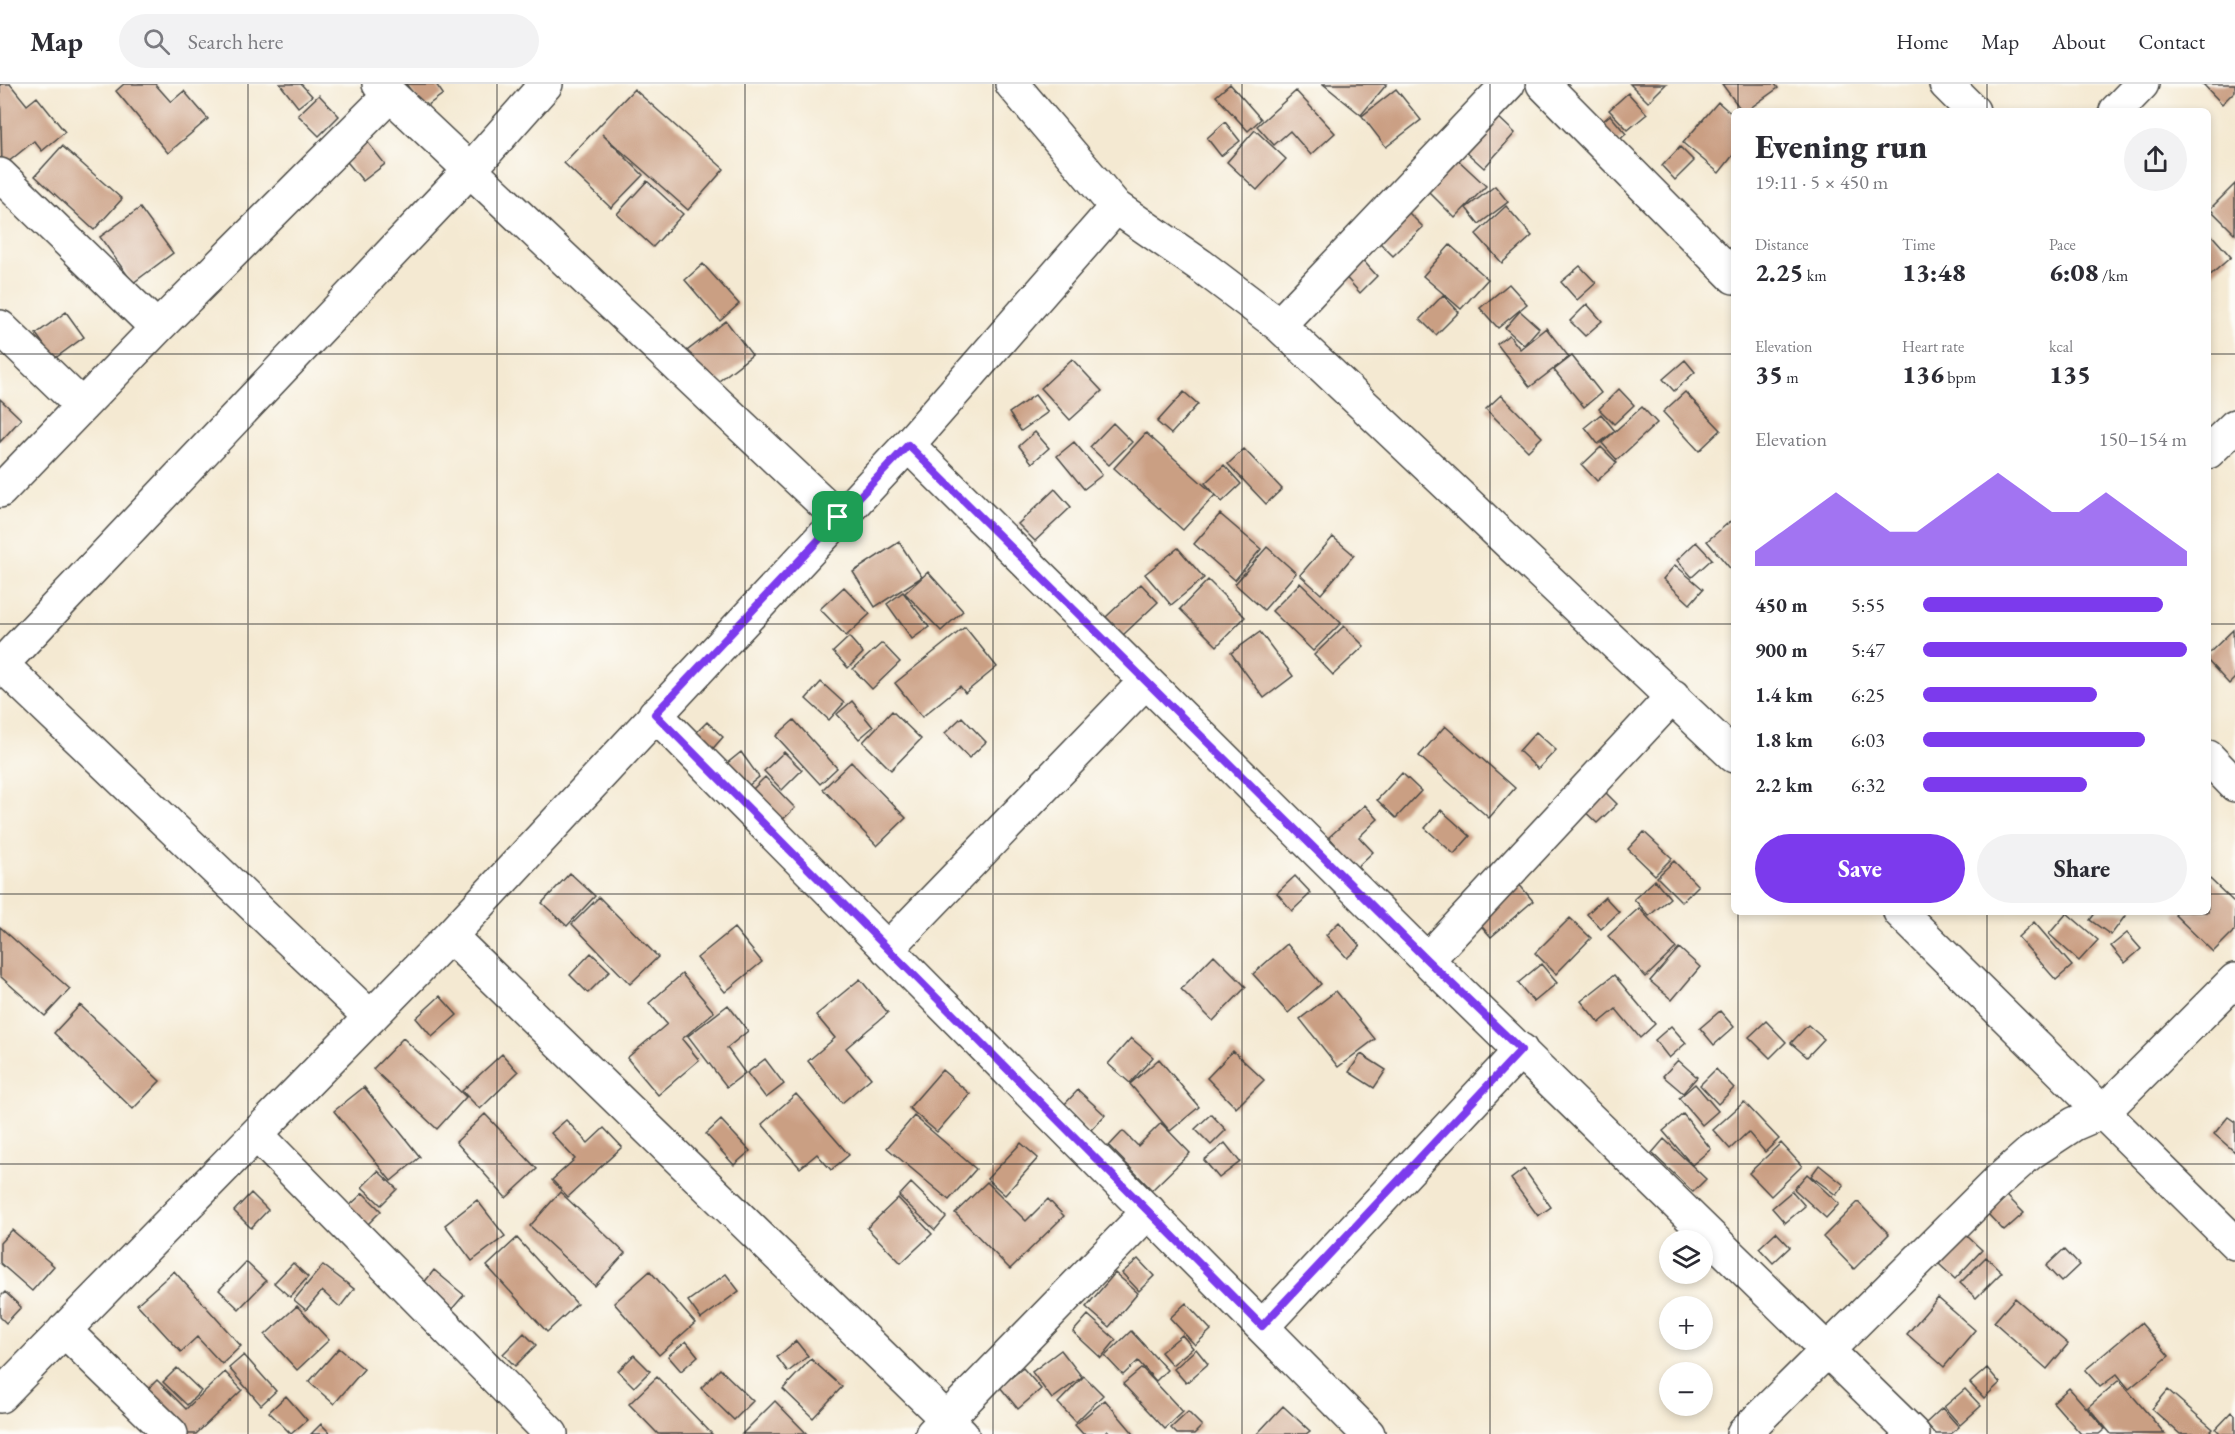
<!DOCTYPE html>
<html lang="en">
<head>
<meta charset="utf-8">
<style>
  :root { --surface:#fff; --page:#f2f2f3; --text:#2b2b33; --muted:#7c7c81; --line:#e1e1e2; --accent:#7c3aed }
  body { margin:0; font-family:"EB Garamond",serif; background:var(--page); color:var(--text); height:100vh; display:flex; flex-direction:column; font-size:22px; white-space:nowrap }
  * { box-sizing:border-box; margin:0 }
  p { font-size:20px; color:var(--muted) }
  .icon { flex:none; width:33px; height:33px; fill:none; stroke:currentColor; stroke-width:2; stroke-linecap:round; stroke-linejoin:round }
  .map { position:relative; flex:1; overflow:hidden }
  .drawer { position:absolute; left:1731px; top:24px; width:480px; height:807px; display:flex; flex-direction:column; background:var(--surface); border-radius:9px; box-shadow:0 3px 9px #0003 }
  .drawer>* { flex:none }
  .fabs { position:absolute; left:1659px; top:1146px; display:grid; gap:12px }
  .fabs a { display:grid; place-items:center; width:54px; height:54px; border-radius:50%; background:var(--surface); box-shadow:0 3px 9px #0003; font-size:30px }
  .pin { position:absolute; display:grid; place-items:center; width:51px; height:51px; color:#fff; margin:-26px; border-radius:12px; box-shadow:0 3px 9px #0006 }
  .round { display:grid; place-items:center; flex:none; width:63px; height:63px; border-radius:32px; background:var(--page) }
  .overview { display:flex; align-items:center; justify-content:space-between; height:102px; padding:0 24px }
  h1 { font-size:33px; font-weight:800; line-height:45px }
  .stats { display:grid; grid-template-columns:repeat(3,1fr); gap:9px; height:102px; padding:6px 24px }
  .stats div { display:grid; align-content:center }
  .stats b { font-size:26px; font-weight:800 }
  .stats small { font-size:16px; font-weight:400 }
  .stats p { font-size:16px }
  .chart { height:168px; padding:12px 24px }
  .chart p { display:flex; justify-content:space-between }
  .chart svg { width:100%; height:108px; margin-top:6px; fill:var(--accent); opacity:.7 }
  .cta { display:flex; gap:12px; margin-top:auto; padding:12px 24px }
  .cta a { flex:1; height:69px; border-radius:36px; background:var(--accent); color:#fff; font-size:24px; font-weight:800; line-height:69px; text-align:center }
  .cta a+a { background:var(--page); color:var(--text) }
  ul { padding:0 24px; list-style:none; font-size:20px }
  li { display:grid; grid-template-columns:96px 72px 1fr; align-items:center; height:45px }
  li i { height:15px; border-radius:8px; background:var(--accent) }
  header { display:flex; align-items:center; gap:36px; box-sizing:border-box; height:84px; padding:0 30px; background:var(--surface); border-bottom:2px solid var(--line) }
  header strong { font-size:28px }
  nav { display:flex; gap:33px; margin-inline-start:auto; font-size:21px }
  .search { width:420px; height:54px; background:var(--page); display:flex; align-items:center; gap:15px; box-sizing:border-box; padding:0 21px; border-radius:33px; color:var(--muted); font-size:22px }
  .map>svg:first-child { display:block }
  .building { fill:#ca9f83 }
  .lines { fill:none; stroke-linecap:round; stroke-linejoin:round }
  .street-casing { stroke:#494844; stroke-width:36 }
  .street { stroke:#fff; stroke-width:33 }
  .route-casing { stroke:#fff; stroke-width:12 }
  .route { stroke:#7c3aed; stroke-width:8 }
  .grid { fill:none; stroke:#2b2b2b; stroke-width:1.5; stroke-opacity:0.55 }
</style>
</head>
<body>
<header>
<strong>Map</strong>
<div class="search"><svg class="icon" aria-label="search" viewBox="0 0 24 24"><circle cx="10" cy="10" r="6"/><path d="M15 15l6 6"/></svg>Search here</div>
<nav><a>Home</a><a>Map</a><a>About</a><a>Contact</a></nav>
</header>
<div class="map">
<svg width="2235" height="1350" viewBox="0 0 2235 1350">
  <rect width="100%" height="100%" fill="#fdfcf7"/>
  <filter id="ink" filterUnits="userSpaceOnUse"><feTurbulence type="fractalNoise" baseFrequency=".0167" numOctaves="2"/><feDisplacementMap in="SourceGraphic" scale="12" xChannelSelector="R" yChannelSelector="G"/><feConvolveMatrix kernelMatrix="1 2 1 2 8 2 1 2 1" color-interpolation-filters="sRGB"/></filter>
  <filter id="wash" filterUnits="userSpaceOnUse"><feTurbulence type="fractalNoise" baseFrequency=".008" numOctaves="4" result="noise"/><feDisplacementMap in="SourceGraphic" scale="24" xChannelSelector="R" yChannelSelector="G"/><feGaussianBlur stdDeviation="1.35" result="paint"/><feColorMatrix in="noise" values="0 0 0 0 0 0 0 0 0 0 0 0 0 0 0 0 0 1.4 0 .05"/><feComposite in="paint" operator="in"/></filter>
  <g filter="url(#wash)">
    <rect width="100%" height="100%" fill="#f4e9d2"/>
    <g id="blocks">
      <path class="building" d="M0,0H10L27,21L37,13L65,48L42,67L34,57L2,83Z
        M124,0H155L171,18L184,7L208,35L168,69L116,7Z
        M280,0H301L312,12L298,23Z
        M406,0H436L443,10L424,24Z
        M1230,0L1261,35L1248,47L1216,12Z
        M1323,0H1387L1361,31Z
        M1630,0H1666L1648,18Z
        M1722,0H1775L1778,4L1746,27H1742Z
        M2203,0H2235V7L2222,20Z
        M634,5L724,85L688,126L602,50L643,91L611,124L564,79Z
        M1396,5L1421,36L1386,63L1362,32Z
        M1296,7L1335,49L1311,71L1290,47L1274,61L1257,42Z
        M1628,9L1647,30L1628,46L1609,26Z
        M319,11L339,32L319,52L298,31Z
        M1718,18L1734,32V70L1719,89L1683,59Z
        M1496,31L1515,49L1484,84L1464,66Z
        M1610,31L1626,50L1608,66L1592,47Z
        M1225,38L1240,57L1221,72L1207,54Z
        M1255,46L1286,75L1257,106L1227,78Z
        M365,55L385,80L363,97L343,73Z
        M62,62L122,115L94,146L35,92Z
        M1680,63L1694,77L1675,96L1662,82Z
        M1456,74L1486,102L1455,134L1426,105Z
        M647,97L683,130L653,163L617,130Z
        M2235,100V150L2210,125Z
        M1495,102L1508,118L1479,140L1466,124Z
        M1506,122L1532,152L1502,179L1476,150Z
        M140,124L173,169L133,199L100,153Z
        M1406,126L1423,143L1393,172L1376,155Z
        M2208,147L2231,173L2208,193Z
        M1450,161L1488,195L1461,225L1423,192Z
        M1360,173L1377,192L1360,209L1343,190Z
        M703,180L739,220L720,237L685,196Z
        M1580,182L1596,199L1577,216L1561,198Z
        M1509,200L1527,220L1498,244L1480,224Z
        M1443,211L1459,228L1436,251L1420,235Z
        M1587,220L1602,237L1585,252L1570,237Z
        M1520,227L1539,244L1524,261L1505,244Z
        M66,228L84,253L54,275L36,250Z
        M726,237L752,271L710,304L683,270Z
        M1546,244L1569,273L1530,303L1497,260L1509,251L1520,265Z
        M1572,272L1601,309L1584,323L1554,286Z
        M1072,275L1102,307L1070,336L1041,304Z
        M1685,276L1695,288L1674,307L1663,295Z
        M1619,305L1634,321L1614,340L1599,325Z
        M1184,308L1198,320L1171,350L1157,338Z
        M1685,308L1721,346L1699,367L1663,328Z
        M1035,311L1048,328L1021,347L1009,329Z
        M1501,311L1542,353L1528,367L1486,325Z
        M0,315L21,335L0,358Z
        M1642,323L1657,339L1617,376L1602,359Z
        M1601,330L1615,347L1598,360L1585,343Z
        M1113,339L1132,358L1109,381L1090,363Z
        M1035,348L1049,364L1032,379L1019,362Z
        M1146,349L1215,411L1183,446L1114,384Z
        M1074,358L1102,391L1084,405L1057,372Z
        M1601,363L1617,379L1597,397L1582,381Z
        M1244,365L1282,405L1266,420L1228,380Z
        M1224,381L1241,400L1222,418L1205,399Z
        M1055,405L1071,423L1035,457L1018,440Z
        M1220,430L1261,465L1235,496L1194,460Z
        M1734,434V489L1707,457Z
        M1333,453L1354,471L1321,510L1300,491Z
        M899,458L922,493L875,523L853,488Z
        M1696,458L1712,475L1692,493L1677,476Z
        M1267,463L1296,489L1264,526L1235,500Z
        M1178,464L1204,494L1171,521L1145,490Z
        M1675,481L1703,505L1690,520L1663,495Z
        M928,488L963,527L941,547L905,509Z
        M1208,496L1245,533L1217,562L1180,525Z
        M1300,499L1341,539L1313,567L1272,527Z
        M1141,500L1158,518L1123,551L1106,533Z
        M844,503L870,530L846,552L820,525Z
        M903,508L929,543L912,555L887,520Z
        M1344,542L1364,562L1333,591L1314,571Z
        M965,543L997,583L965,609L960,602L922,633L895,599Z
        M2233,546L2235,594L2229,600L2208,577V570Z
        M1260,548L1293,592L1264,614L1231,569Z
        M849,553L863,569L848,584L833,568Z
        M882,559L900,578L872,605L853,585Z
        M821,598L844,619L829,636L806,615Z
        M852,617L873,643L859,655L837,630Z
        M892,627L921,655L891,686L863,658Z
        M962,633L986,658L969,674L945,649Z
        M794,636L837,684L820,700L776,652Z
        M707,638L723,653L709,669L692,653Z
        M1445,642L1515,704L1489,734L1419,672Z
        M1536,648L1556,666L1538,685L1519,667Z
        M741,668L759,693L743,706L725,681Z
        M784,668L802,686L782,706L764,687Z
        M851,678L906,734L877,762L823,705Z
        M1402,689L1421,707L1396,734L1377,716Z
        M765,693L795,724L779,739L749,709Z
        M1599,702L1617,720L1597,739L1579,722Z
        M1365,721L1378,735L1359,753L1373,768L1356,784L1329,753Z
        M1441,726L1470,752L1454,770L1425,744Z
        M1644,748L1672,774L1655,791L1628,765Z
        M1674,777L1698,802L1682,818L1657,793Z
        M570,789L595,812L567,842L542,819Z
        M1295,792L1311,809L1292,827L1277,809Z
        M1513,793L1533,817L1491,853L1470,829Z
        M2210,795L2235,819V846L2213,868L2175,831L2178,828H2208V797Z
        M1655,796L1670,814L1649,832L1634,815Z
        M599,813L658,873L630,900L572,840Z
        M1605,813L1619,828L1601,845L1587,830Z
        M1639,824L1676,864L1646,893L1608,852Z
        M2096,828H2128L2111,851L2090,836Z
        M2067,829L2098,856L2079,877L2049,850Z
        M1570,834L1591,854L1556,890L1535,869Z
        M1339,838L1360,862L1347,874L1326,851Z
        M2034,838L2072,882L2056,896L2018,853Z
        M0,843L70,905L45,932L0,892Z
        M734,844L762,878L725,908L697,874Z
        M2127,849L2141,865L2125,879L2111,862Z
        M1287,860L1321,900L1288,929L1253,890Z
        M1679,864L1700,883L1672,916L1650,897Z
        M591,869L610,887L588,909L570,891Z
        M1214,871L1246,903L1213,937L1181,905Z
        M1541,880L1557,899L1534,918L1518,899Z
        M682,890L714,928L682,955L699,976L658,1011L627,974L667,940L649,919Z
        M1614,891L1655,940L1640,954L1616,925L1599,939L1581,917Z
        M860,895L888,929L846,964L871,994L842,1019L808,977L835,954L816,931Z
        M1336,907L1375,955L1338,983L1300,935Z
        M440,912L457,931L432,953L416,934Z
        M80,921L160,997L133,1025L54,949Z
        M728,921L748,947L727,964L745,989L727,1003L688,952Z
        M1720,927L1734,943L1714,961L1700,944Z
        M1766,937L1786,958L1770,974L1749,953Z
        M1808,941L1824,955L1807,973L1791,959Z
        M1671,942L1686,959L1669,974L1655,956Z
        M403,954L466,1013L437,1045L373,985Z
        M1131,954L1153,973L1130,999L1108,980Z
        M1233,967L1264,996L1236,1024L1207,994Z
        M502,970L518,988L480,1025L462,1007Z
        M1361,970L1386,986L1374,1004L1349,988Z
        M765,975L784,1000L766,1014L747,989Z
        M1159,975L1199,1023L1170,1047L1130,1000Z
        M1678,976L1697,993L1683,1009L1663,992Z
        M1716,985L1734,1004L1718,1020L1700,1001Z
        M942,986L970,1010L937,1048L909,1024Z
        M1695,1000L1718,1027L1702,1041L1679,1014Z
        M364,1003L420,1073L391,1097L334,1027Z
        M1078,1006L1105,1031L1089,1048L1063,1022Z
        M796,1010L849,1071L831,1086L817,1070L800,1084L762,1040Z
        M1744,1018L1779,1055L1765,1068L1748,1048L1730,1065L1713,1046Z
        M485,1030L537,1085L506,1114L456,1058Z
        M1211,1030L1226,1046L1211,1061L1195,1045Z
        M1683,1030L1711,1065L1692,1081L1663,1047Z
        M914,1032L976,1085L949,1116L887,1064Z
        M2228,1033L2235,1038V1068L2214,1050Z
        M566,1036L588,1059L604,1044L622,1063L568,1113L552,1096L575,1075L551,1049Z
        M721,1036L750,1067L734,1081L706,1050Z
        M1161,1039L1190,1069L1152,1106L1109,1062L1123,1047L1138,1062Z
        M1664,1055L1706,1095L1693,1108L1652,1069Z
        M1021,1059L1038,1074L1005,1111L987,1095Z
        M1225,1059L1240,1078L1219,1094L1204,1076Z
        M1781,1059L1802,1082L1771,1112L1749,1089Z
        M1819,1081L1844,1101L1836,1111L1811,1092Z
        M1524,1085L1551,1123L1538,1132L1511,1095Z
        M378,1087L397,1105L381,1121L362,1103Z
        M1807,1090L1839,1120L1826,1134L1794,1105Z
        M987,1098L1026,1137L1048,1115L1064,1132L1010,1185L955,1129Z
        M911,1099L946,1133L935,1146L899,1112Z
        M1792,1107L1805,1122L1785,1139L1772,1124Z
        M560,1108L625,1169L595,1202L530,1142Z
        M251,1109L268,1126L251,1144L234,1127Z
        M363,1109L381,1127L366,1142L347,1124Z
        M2006,1111L2024,1129L2004,1147L1987,1129Z
        M898,1114L932,1150L901,1179L867,1144Z
        M477,1116L505,1152L472,1177L445,1141Z
        M1858,1118L1889,1150L1854,1185L1823,1153Z
        M12,1146L54,1182L32,1207L0,1179V1159Z
        M1776,1148L1790,1163L1773,1179L1759,1164Z
        M1966,1151L1982,1166L1955,1195L1939,1180Z
        M517,1154L577,1220L547,1248L487,1182Z
        M2064,1165L2079,1181L2061,1198L2046,1182Z
        M1986,1173L2002,1188L1976,1214L1960,1199Z
        M1138,1175L1154,1192L1139,1207L1122,1189Z
        M246,1178L266,1197L239,1225L219,1206Z
        M293,1179L308,1193L290,1213L274,1199Z
        M323,1181L354,1205L340,1223L322,1207L306,1226L294,1216Z
        M434,1186L464,1211L452,1225L423,1200Z
        M174,1187L241,1262L222,1280L197,1253L181,1268L137,1220Z
        M650,1187L695,1239L659,1271L614,1219Z
        M1115,1189L1138,1209L1109,1243L1086,1223Z
        M726,1190L739,1207L701,1235L688,1217Z
        M5,1208L21,1223L6,1239L0,1233V1213Z
        M1938,1214L1975,1246L1944,1283L1907,1250Z
        M2015,1214L2068,1260L2047,1285L1994,1238Z
        M1186,1219L1211,1246L1195,1261L1170,1234Z
        M297,1222L329,1256L297,1286L265,1251Z
        M1088,1231L1116,1256L1101,1274L1073,1248Z
        M2141,1239L2169,1272L2129,1305L2117,1290L2100,1303L2085,1286Z
        M1131,1247L1167,1286L1156,1297L1138,1277L1123,1291L1105,1272Z
        M524,1249L536,1261L515,1282L503,1270Z
        M1182,1251L1193,1264L1172,1281L1161,1268Z
        M686,1257L698,1272L681,1287L668,1272Z
        M796,1257L808,1272L788,1288L777,1273Z
        M339,1264L364,1285L334,1320L309,1298Z
        M1196,1265L1208,1280L1186,1299L1174,1285Z
        M1061,1266L1082,1293L1052,1315L1032,1288Z
        M244,1271L276,1307L261,1321L229,1284Z
        M634,1271L650,1287L634,1303L618,1287Z
        M811,1275L842,1303L813,1334L783,1305Z
        M177,1284L201,1307L187,1321L163,1298Z
        M1023,1284L1041,1305L1018,1325L1000,1303Z
        M1142,1284L1183,1328L1165,1345L1123,1300Z
        M1987,1284L2000,1299L1984,1314L1970,1299Z
        M720,1285L753,1317L734,1336L701,1304Z
        M225,1288L242,1306L196,1350H183L144,1309L157,1296L186,1325Z
        M1084,1292L1103,1311L1076,1338L1058,1319Z
        M657,1293L712,1350H658L629,1320Z
        M2119,1296L2165,1350H2111L2088,1323Z
        M2069,1304L2105,1345L2099,1350H2081L2053,1318Z
        M1965,1305L1981,1322L1960,1341L1944,1323Z
        M2168,1306L2213,1345L2208,1350H2180L2152,1325Z
        M286,1312L307,1336L291,1350L269,1328Z
        M1105,1316L1134,1350H1110L1108,1347L1105,1350H1083L1075,1341Z
        M775,1317L807,1350H742Z
        M1283,1322L1310,1347L1306,1350H1257Z
        M1942,1324L1959,1343L1951,1350H1936L1926,1339Z
        M1188,1328L1202,1342L1194,1350H1177L1171,1344Z
        M2232,1328L2235,1331V1350H2221L2216,1345Z
        M321,1340L331,1350H311Z"/>
    </g>
  </g>
  <g filter="url(#ink)">
    <use href="#blocks" fill-opacity="0" stroke="#494844" stroke-width="1.5"/>
    <g class="lines">
      <g class="street-casing">
        <path id="street" d="M379,0L838,433
          M1012,0L1116,123L1200,181L1279,241L1734,672
          M1543,0L1734,193
          M1946,0L1973,27
          M2116,27L2142,0
          M0,91L157,244
          M1279,241L1508,0
          M0,243L82,322
          M908,361L1427,876L1913,1350
          M2208,368L2235,342
          M0,407L157,244L390,11
          M0,579L370,933
          M0,582L470,86L546,0
          M655,630L1368,1350
          M2208,673L2235,701
          M1900,828L2235,1159
          M450,852L962,1350
          M887,865L1145,598
          M1427,876L1673,612
          M257,1051L551,1350
          M1262,1243L1521,966
          M64,1246L171,1350
          M0,1312L450,852L908,361L1116,123
          M932,1350L1149,1127
          M1743,1350L1997,1098L2030,1069L2074,1040L2104,1027L2235,896"/>
      </g>
      <use href="#street" class="street"/>
    </g>
  </g>
  <g class="lines" filter="url(#ink)">
    <g class="route-casing">
      <path id="route" d="M908,361L1427,876L1521,966L1262,1242L655,630Z"/>
    </g>
    <use href="#route" class="route"/>
  </g>
  <path class="grid" d="M248,0V1350M497,0V1350M745,0V1350M993,0V1350M1242,0V1350M1490,0V1350M1738,0V27M1987,0V27M0,270H1734M2208,270H2235M0,540H1734M2208,540H2235M0,810H1734M2208,810H2235M1738,828V1350M1987,828V1350M0,1080H2235"/>
</svg>
<div class="fabs">
<a><svg class="icon" aria-label="layers" viewBox="0 0 24 24"><path d="M12 4l9 5-9 5-9-5zM3 14l9 5 9-5"/></svg></a>
<a>+</a>
<a>−</a>
</div>
<div class="pin" style="left:838px;top:433px;background:#1e9e55"><svg class="icon" aria-label="arrive" viewBox="0 0 24 24"><path d="M6 21V4h12l-3 4 3 4H6"/></svg></div>
<section class="drawer">
<div class="overview"><div><h1>Evening run</h1><p>19:11 · 5 × 450 m</p></div><a class="round"><svg class="icon" aria-label="share" viewBox="0 0 24 24"><path d="M12 15V3M7 8l5-5 5 5M5 13v7h14v-7"/></svg></a></div>
<div class="stats">
<div><p>Distance</p><b>2.25<small> km</small></b></div>
<div><p>Time</p><b>13:48</b></div>
<div><p>Pace</p><b>6:08<small> /km</small></b></div>
</div>
<div class="stats">
<div><p>Elevation</p><b>35<small> m</small></b></div>
<div><p>Heart rate</p><b>136<small> bpm</small></b></div>
<div><p>kcal</p><b>135</b></div>
</div>
<div class="chart"><p><span>Elevation</span>150–154 m</p>
<svg viewBox="0 0 160 44" preserveAspectRatio="none"><path d="M0 44V38L10 30L20 22L30 14L40 22L50 30L60 30L70 22L80 14L90 6L100 14L110 22L120 22L130 14L140 22L150 30L160 38V44z"/></svg>
</div>
<ul>
<li><b>450 m</b>5:55<i style="width:91%"></i></li>
<li><b>900 m</b>5:47<i style="width:100%"></i></li>
<li><b>1.4 km</b>6:25<i style="width:66%"></i></li>
<li><b>1.8 km</b>6:03<i style="width:84%"></i></li>
<li><b>2.2 km</b>6:32<i style="width:62%"></i></li>
</ul>
<div class="cta"><a>Save</a><a>Share</a></div>
</section>
</div>
</body>
</html>
